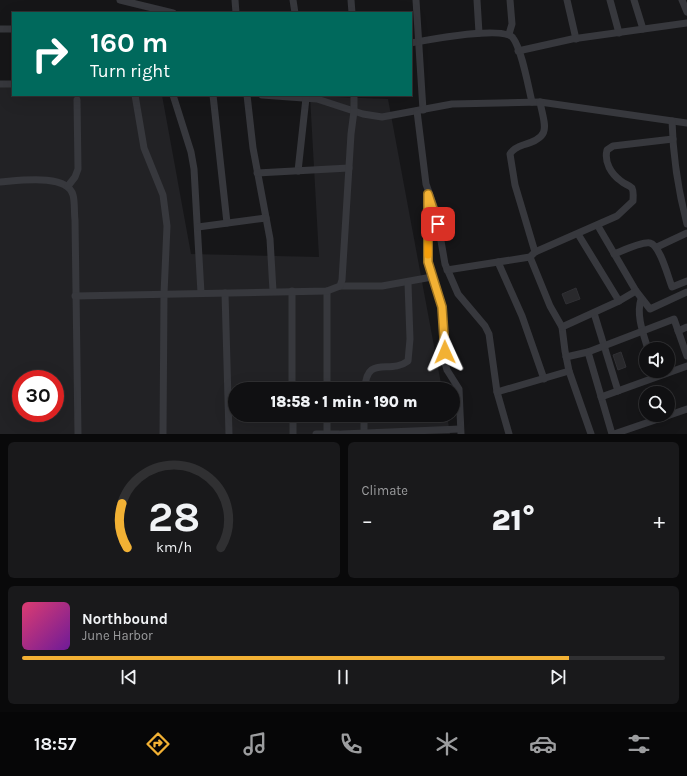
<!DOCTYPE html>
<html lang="en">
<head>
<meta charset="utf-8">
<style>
  :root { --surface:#101012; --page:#19191b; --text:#f1f3f6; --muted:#9c9d9f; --line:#303032; --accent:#f2b134 }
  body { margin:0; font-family:Karla,sans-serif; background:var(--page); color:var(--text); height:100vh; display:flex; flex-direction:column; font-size:15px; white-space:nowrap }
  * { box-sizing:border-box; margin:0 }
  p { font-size:13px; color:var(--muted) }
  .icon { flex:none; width:22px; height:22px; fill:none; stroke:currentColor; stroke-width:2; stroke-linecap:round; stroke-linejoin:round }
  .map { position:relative; height:434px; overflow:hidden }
  .sheet { display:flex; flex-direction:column; gap:8px; padding:8px; background:#09090a; flex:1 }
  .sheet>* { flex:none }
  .banner { position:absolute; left:12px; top:12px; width:400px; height:84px; border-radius:0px; box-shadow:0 4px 16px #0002,0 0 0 1px var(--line); background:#00695c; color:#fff; overflow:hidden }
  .controls { position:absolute; left:639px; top:342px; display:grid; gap:8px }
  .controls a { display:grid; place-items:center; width:36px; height:36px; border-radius:50%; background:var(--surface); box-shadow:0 4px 16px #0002,0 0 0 1px var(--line); font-size:20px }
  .speed { position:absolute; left:12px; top:370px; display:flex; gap:8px; font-size:20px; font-weight:700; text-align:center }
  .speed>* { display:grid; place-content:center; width:52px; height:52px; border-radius:50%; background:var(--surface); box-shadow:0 4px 16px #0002,0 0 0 1px var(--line); line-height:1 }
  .speed .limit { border:6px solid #d22; background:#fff; color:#111 }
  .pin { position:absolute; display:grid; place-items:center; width:34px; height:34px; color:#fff; margin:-17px; border-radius:8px; box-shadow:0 2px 6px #0006 }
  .me { position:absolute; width:44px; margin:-22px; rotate:359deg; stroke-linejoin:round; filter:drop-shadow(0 0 3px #0008) }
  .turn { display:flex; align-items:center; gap:14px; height:84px; padding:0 12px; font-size:18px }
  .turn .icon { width:52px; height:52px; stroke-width:2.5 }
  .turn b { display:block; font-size:28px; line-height:34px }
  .big { font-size:30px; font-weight:800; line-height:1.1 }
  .sheet .tile { flex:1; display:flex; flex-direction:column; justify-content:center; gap:6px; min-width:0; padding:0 14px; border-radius:6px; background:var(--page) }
  .sheet .dial { align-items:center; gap:0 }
  .dial svg { height:104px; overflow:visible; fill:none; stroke:var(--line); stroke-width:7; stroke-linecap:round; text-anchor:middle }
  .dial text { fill:var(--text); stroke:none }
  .song { display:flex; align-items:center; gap:12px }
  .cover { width:48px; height:48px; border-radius:6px; background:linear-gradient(135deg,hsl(340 70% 55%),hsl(280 70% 35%)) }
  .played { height:4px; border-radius:2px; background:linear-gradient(90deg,var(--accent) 85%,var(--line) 85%) }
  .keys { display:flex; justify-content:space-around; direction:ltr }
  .heat { display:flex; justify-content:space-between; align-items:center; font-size:22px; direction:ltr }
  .sheet .tiles { flex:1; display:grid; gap:8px; grid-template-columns:1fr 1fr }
  .tile:last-child { grid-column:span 2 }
  .trip { position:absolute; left:228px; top:382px; width:232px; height:40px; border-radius:20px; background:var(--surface); box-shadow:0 4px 16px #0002,0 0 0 1px var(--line); font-weight:800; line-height:40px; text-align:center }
  .tab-bar { display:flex; height:64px; justify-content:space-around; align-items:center; background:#060607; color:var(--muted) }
  .tab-bar .icon { width:28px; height:28px }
  .tab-bar .active { color:var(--accent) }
  .tab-bar b { font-size:18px; color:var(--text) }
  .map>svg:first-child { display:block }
</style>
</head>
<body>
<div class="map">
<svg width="687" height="434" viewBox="0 0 687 434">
  <rect width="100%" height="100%" fill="#161618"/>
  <path fill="#222225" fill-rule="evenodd" d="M0,84H13V95H162L191,254L319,257L310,96L388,99L442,389H235V415H447L450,434H0ZM21,379H55V413H21Z"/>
  <g fill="#29292c" stroke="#303034">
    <polygon points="576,288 580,299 566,304 562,294"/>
    <polygon points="621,352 626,367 618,370 613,355"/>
  </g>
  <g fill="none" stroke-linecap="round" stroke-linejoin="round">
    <g stroke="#37383d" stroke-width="7">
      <polyline points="120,0 173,13"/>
      <polyline points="235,0 236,13"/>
      <polyline points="293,0 295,13"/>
      <polyline points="351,0 352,13"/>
      <polyline points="416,0 423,110"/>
      <polyline points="477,0 479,33"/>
      <polyline points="567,0 576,39"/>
      <polyline points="610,0 619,33"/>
      <polyline points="634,0 643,29"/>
      <polyline points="682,0 687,12"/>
      <polyline points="0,29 13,29"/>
      <polyline points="509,34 512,24 510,0"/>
      <path d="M411,43C427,40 504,25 513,38C522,50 528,86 532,102"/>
      <polyline points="518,51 572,39 687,23"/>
      <polyline points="0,84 13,84"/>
      <polyline points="135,95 144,148 163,195 167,226 164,294 163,434"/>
      <polyline points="173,95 191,152 194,169 201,293"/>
      <polyline points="213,95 227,223"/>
      <polyline points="247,95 253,148 270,239 273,291"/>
      <polyline points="262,95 317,99 363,114 382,117 452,104 540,102 687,123"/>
      <polyline points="417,111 426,184 436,212 445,264 458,294 485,326 489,334 497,392 509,434"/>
      <path d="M672,121C673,156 678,190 687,224"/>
      <polyline points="298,171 306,98"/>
      <polyline points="257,173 349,168"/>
      <path d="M0,182C17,181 67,173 73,195C75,202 74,212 75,220L78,434"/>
      <polyline points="68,186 75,177 78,169 77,100"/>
      <polyline points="428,199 428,262 442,307 445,363 447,370 459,389 461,434"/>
      <polyline points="598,226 636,291 650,309 687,292"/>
      <polyline points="198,227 266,218"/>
      <polyline points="578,234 619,301"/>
      <polyline points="657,247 687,233"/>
      <path d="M535,252L515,185L510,154C513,149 517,147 523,145C552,137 545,127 540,102"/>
      <path d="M614,254C622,251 643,241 650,243C660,245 668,277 672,287L687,281"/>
      <polyline points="530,257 550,306 562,327 565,351 569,371 591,434"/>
      <polyline points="498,262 522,316 544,379"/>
      <path d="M447,270L530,257L535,252L617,216L633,201C633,196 634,192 632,188C629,185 624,184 621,181C611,174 604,162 607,150L613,146L673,139"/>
      <polyline points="340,286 382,286 432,277"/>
      <polyline points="292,291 292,389"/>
      <polyline points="327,291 327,389"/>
      <polyline points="225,293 229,434"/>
      <polyline points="75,296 327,291 340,286 342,280 351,134 354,111 354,95"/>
      <path d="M641,299C636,315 643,333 648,349"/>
      <polyline points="594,313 618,391"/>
      <polyline points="562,327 619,301 636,291"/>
      <polyline points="678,331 687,327"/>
      <polyline points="588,352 612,434"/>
      <polyline points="566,357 588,352 674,319 687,356"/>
      <path d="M365,389C366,354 390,375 408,361L410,339L408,283"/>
      <polyline points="497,392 569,371"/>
      <polyline points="601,397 687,366"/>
      <polyline points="293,415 293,434"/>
      <polyline points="364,433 364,415"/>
      <polyline points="316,434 339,434"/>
      <polyline points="327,434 327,415"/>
      <polyline points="342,434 460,429"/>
      <polyline points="614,434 687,409"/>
    </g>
  </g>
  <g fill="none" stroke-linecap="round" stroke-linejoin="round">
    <g stroke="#9d7322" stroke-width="10">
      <polyline id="route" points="438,224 428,194 428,262 442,307 445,352"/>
    </g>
    <use href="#route" stroke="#f2b134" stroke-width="7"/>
    <polyline stroke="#f59e0b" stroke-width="7" points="428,255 428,217"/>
  </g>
</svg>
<div class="controls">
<a><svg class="icon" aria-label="sound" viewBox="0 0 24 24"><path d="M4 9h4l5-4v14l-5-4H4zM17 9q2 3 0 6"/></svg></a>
<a><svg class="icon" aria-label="search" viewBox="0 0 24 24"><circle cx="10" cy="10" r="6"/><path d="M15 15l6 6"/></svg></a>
</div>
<div class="speed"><div class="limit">30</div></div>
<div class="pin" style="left:438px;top:224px;background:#d93025"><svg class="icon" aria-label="arrive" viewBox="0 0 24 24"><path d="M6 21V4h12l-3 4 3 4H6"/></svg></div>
<svg class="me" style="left:445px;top:352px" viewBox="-20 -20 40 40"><path d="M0-17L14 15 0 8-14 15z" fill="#f2b134" stroke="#fff" stroke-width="4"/></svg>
<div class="trip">18:58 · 1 min · 190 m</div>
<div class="banner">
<div class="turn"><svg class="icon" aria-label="right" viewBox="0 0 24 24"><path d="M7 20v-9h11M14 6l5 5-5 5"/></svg><div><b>160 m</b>Turn right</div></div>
</div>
</div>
<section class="sheet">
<div class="tiles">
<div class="tile dial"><svg viewBox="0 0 100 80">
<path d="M14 69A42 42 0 1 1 86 69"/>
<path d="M14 69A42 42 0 0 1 10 35" stroke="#f2b134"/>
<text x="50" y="56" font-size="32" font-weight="700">28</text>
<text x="50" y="72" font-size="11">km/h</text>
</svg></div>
<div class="tile"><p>Climate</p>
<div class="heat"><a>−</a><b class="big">21°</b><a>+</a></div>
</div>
<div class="tile">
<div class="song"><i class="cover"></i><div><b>Northbound</b><p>June Harbor</p></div></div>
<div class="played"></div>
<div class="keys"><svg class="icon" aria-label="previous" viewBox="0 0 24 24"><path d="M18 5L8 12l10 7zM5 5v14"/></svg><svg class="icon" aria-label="pause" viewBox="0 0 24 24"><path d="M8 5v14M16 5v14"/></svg><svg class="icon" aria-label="next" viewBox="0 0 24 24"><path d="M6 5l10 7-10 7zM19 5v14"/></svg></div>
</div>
</div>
</section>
<nav class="tab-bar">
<b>18:57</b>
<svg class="icon active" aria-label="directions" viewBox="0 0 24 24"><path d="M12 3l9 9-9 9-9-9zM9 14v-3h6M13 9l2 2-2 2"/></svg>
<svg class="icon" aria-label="music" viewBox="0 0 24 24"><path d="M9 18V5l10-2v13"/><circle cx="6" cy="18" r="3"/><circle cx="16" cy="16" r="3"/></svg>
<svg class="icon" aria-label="phone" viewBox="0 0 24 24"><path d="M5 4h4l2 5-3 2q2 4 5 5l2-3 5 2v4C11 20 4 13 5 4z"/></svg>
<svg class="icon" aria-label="climate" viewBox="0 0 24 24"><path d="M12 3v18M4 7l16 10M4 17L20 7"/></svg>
<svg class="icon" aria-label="car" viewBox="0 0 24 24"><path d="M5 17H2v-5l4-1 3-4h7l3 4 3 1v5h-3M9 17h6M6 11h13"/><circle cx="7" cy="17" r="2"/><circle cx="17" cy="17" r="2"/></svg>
<svg class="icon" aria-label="filters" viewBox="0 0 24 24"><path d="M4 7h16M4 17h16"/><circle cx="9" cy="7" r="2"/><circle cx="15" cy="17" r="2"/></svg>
</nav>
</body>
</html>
